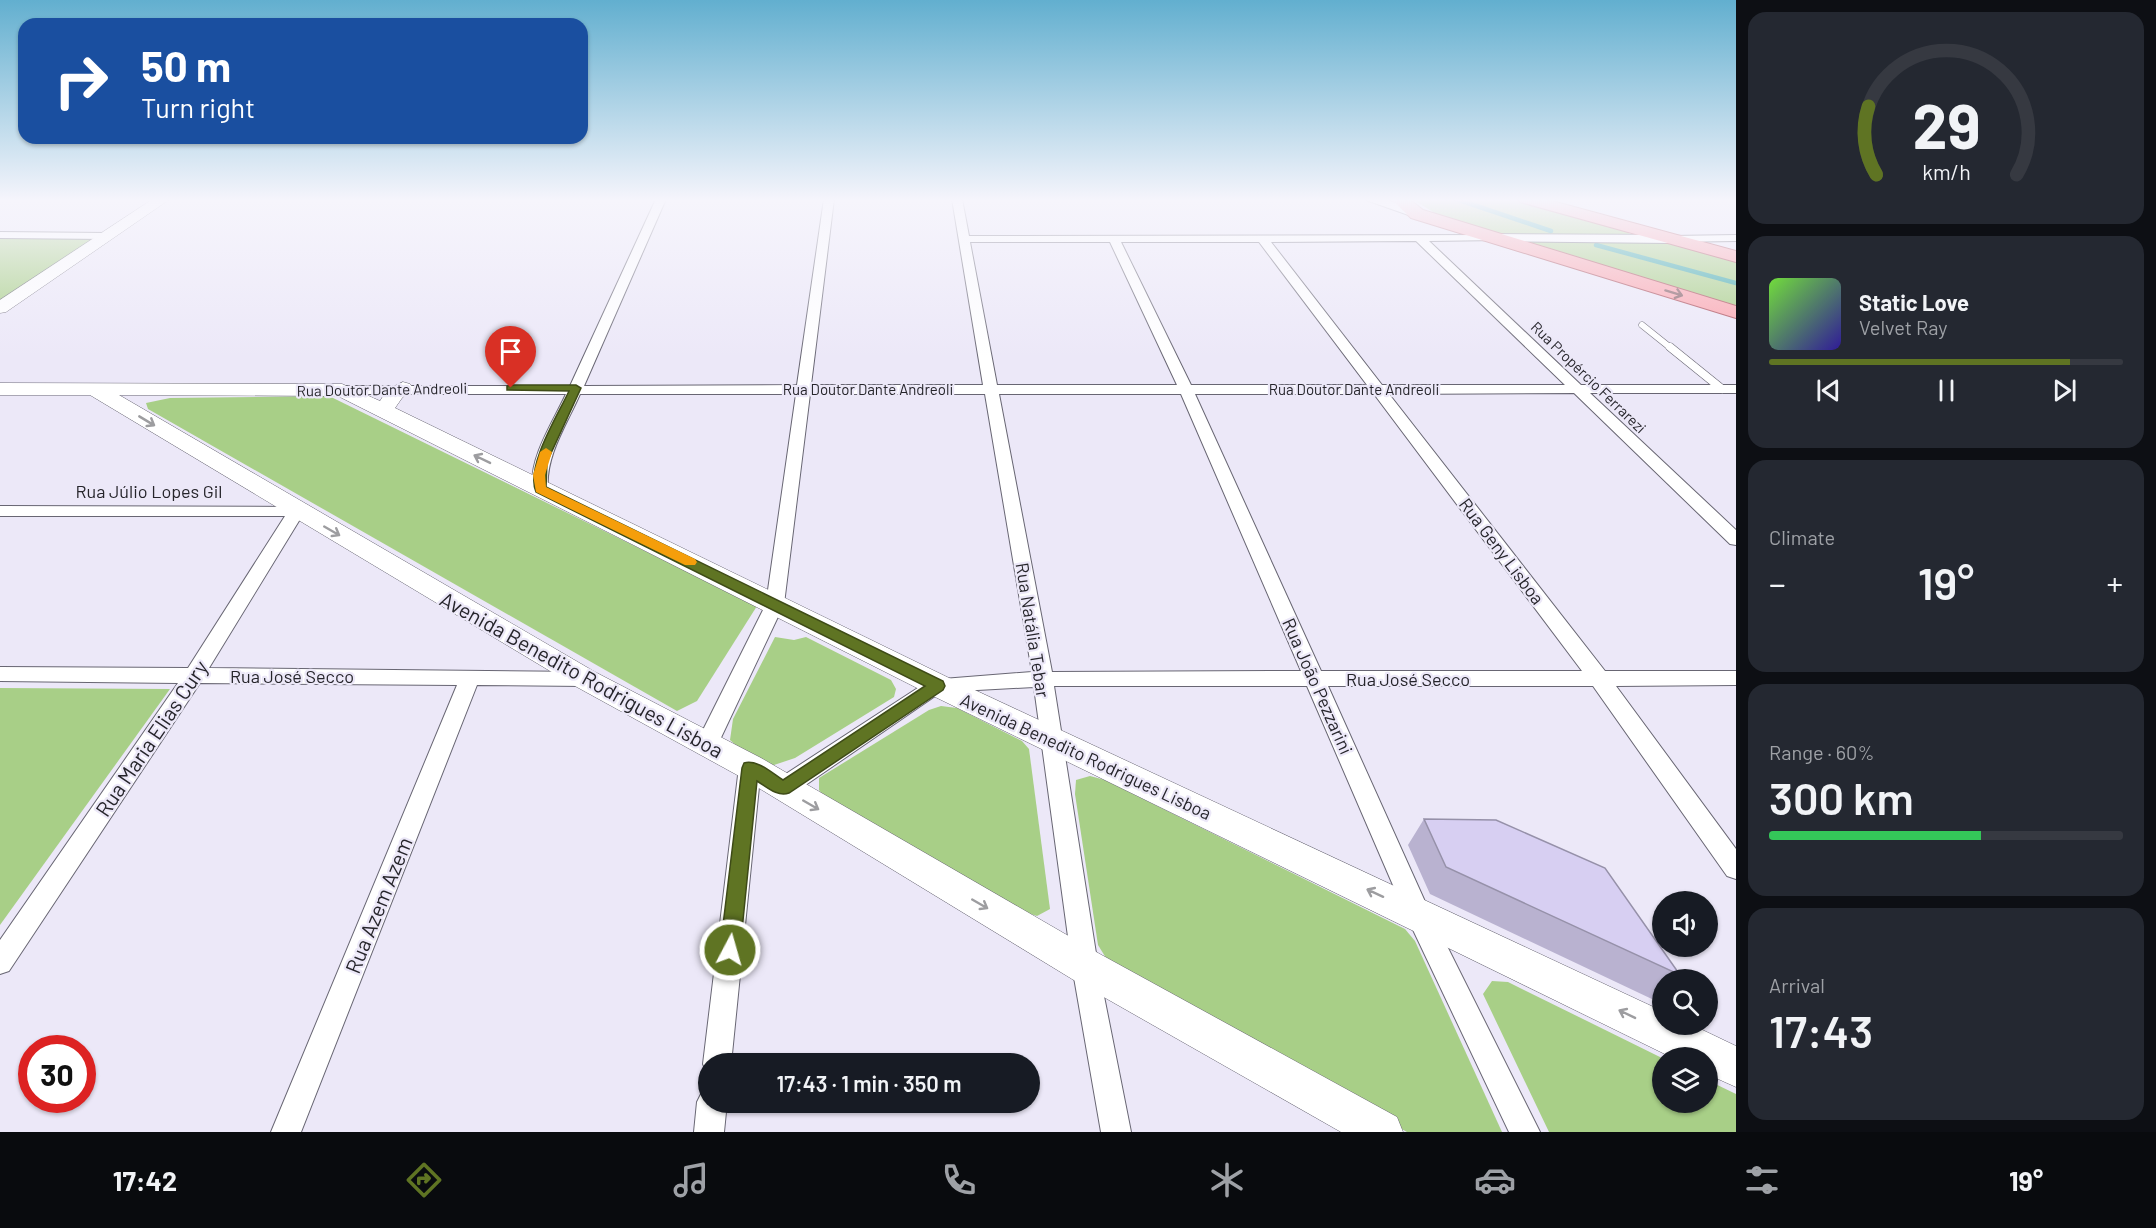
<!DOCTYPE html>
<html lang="en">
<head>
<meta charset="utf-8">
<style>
  :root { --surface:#171b24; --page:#242831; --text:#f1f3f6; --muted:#9ea1a6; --line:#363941; --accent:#5f7423 }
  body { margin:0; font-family:Barlow,sans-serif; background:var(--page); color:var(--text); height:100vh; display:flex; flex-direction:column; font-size:22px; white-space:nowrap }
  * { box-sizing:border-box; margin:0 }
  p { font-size:20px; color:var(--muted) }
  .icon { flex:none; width:33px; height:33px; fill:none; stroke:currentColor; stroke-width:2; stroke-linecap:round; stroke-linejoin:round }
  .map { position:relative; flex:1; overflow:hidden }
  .side { display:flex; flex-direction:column; gap:12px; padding:12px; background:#0d0f14; width:420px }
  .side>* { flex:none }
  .hud { position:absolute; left:18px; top:18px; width:570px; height:126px; border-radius:18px; box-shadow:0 2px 4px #0004; background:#1a4fa0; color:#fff; overflow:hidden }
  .tools { position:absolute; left:1652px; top:891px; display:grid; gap:12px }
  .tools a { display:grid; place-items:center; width:66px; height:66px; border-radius:50%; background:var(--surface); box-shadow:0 2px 4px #0004; font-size:30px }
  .speed { position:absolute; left:18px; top:1035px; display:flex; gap:12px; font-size:30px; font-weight:700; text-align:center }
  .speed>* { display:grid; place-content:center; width:78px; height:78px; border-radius:50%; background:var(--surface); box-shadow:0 2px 4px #0004; line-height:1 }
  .speed .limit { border:9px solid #d22; background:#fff; color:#111 }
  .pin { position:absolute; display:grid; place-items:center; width:51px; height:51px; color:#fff; margin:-62px -26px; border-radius:50% 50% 50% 0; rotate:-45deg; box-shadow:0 0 6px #0007 }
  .pin .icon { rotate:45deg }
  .me { position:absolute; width:66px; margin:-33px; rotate:6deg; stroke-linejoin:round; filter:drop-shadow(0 0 4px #0008) }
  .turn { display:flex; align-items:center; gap:21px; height:126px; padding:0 24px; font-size:27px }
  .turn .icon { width:78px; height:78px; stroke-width:2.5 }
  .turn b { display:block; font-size:42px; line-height:51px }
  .big { font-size:45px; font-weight:600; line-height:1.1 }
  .side .tile { flex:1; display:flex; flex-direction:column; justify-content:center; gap:9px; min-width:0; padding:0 21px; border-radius:18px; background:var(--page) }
  .side .dial { align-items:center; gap:0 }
  .dial svg { height:156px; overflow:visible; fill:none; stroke:var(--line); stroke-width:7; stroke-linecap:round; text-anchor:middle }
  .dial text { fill:var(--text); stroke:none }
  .song { display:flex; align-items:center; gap:18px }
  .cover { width:72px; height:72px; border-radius:9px; background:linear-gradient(135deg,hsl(100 70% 55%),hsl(250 70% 35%)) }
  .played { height:6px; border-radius:3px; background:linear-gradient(90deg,var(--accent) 85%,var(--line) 85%) }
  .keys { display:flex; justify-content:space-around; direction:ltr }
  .heat { display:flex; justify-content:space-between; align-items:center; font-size:33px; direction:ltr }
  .charge { height:9px; border-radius:4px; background:linear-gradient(90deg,#34c759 60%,var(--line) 0) }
  .trip { position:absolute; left:698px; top:1053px; width:342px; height:60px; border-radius:30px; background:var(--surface); box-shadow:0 2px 4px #0004; font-weight:600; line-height:60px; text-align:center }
  .menu { display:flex; height:96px; justify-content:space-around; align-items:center; background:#090b0e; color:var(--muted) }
  .menu .icon { width:42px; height:42px }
  .menu .on { color:var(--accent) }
  .menu b { font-size:27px; color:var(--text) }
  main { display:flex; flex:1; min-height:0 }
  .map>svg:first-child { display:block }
</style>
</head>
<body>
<main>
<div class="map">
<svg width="1736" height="1132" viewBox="0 0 1736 1132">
  <rect width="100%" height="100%" fill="#ece8f8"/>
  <g fill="#a8cf87">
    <polygon points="1412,199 1517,199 1630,233 1625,236 1496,234 1443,218"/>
    <polygon points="0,239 94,239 0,302"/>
    <polygon points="1654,240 1736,260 1736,310 1525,242"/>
    <polygon points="329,396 757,606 697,701 677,711 148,409 146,403 170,398"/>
    <polygon points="775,637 794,640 806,637 891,680 896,689 894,697 795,758 771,766 749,757 730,740 733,719"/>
    <polygon points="0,688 170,689 0,925"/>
    <polygon points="941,706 957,708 1022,741 1029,749 1050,909 1037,916 1021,911 825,798 819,790 819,778 929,710"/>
    <polygon points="1090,776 1105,780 1405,929 1415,941 1502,1132 1407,1132 1119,970 1106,958 1098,945 1075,794 1076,780"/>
    <polygon points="1492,981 1508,982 1662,1058 1662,1102 1707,1102 1707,1080 1736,1094 1736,1132 1549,1132 1483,994"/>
  </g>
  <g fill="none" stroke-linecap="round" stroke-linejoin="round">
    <g stroke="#3aa8a9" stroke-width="4.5">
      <polyline points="1456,199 1551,231"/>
      <polyline points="1596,245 1736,283"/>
    </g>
    <g stroke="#686673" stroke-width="7">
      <polyline id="service-far1" points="1642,325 1672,349"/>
    </g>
    <g stroke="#686673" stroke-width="9">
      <polyline id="service" points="1670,347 1722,389"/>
    </g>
    <g stroke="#686673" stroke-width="2">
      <g id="minor">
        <path d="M656,199H666L584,386L797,385L824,199H834L811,385H983L952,199H962L969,236L1495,235L1501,238L1499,240L1429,241L1581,385H1736V393H1590L1736,530V545L1730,544L1574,393L1389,394L1605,671H1736V685L1616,686L1736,849V879L1727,876L1593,686H1328L1427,906L1540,1132H1509L1405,913L1307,686H1054L1098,966L1131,1132H1101L1072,966L1034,687L941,692L791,795L783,797L775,795L772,788L775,781L930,680L1032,672L985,394H810L784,604L718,744L715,750L707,752L699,750L696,744L766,604L796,394H580C567,424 545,456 548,489L540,494L532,489C530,456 552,424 566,394H342L335,390L342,386H570ZM1416,241L1565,385H1382L1271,242ZM970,242H1110L1177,385H997ZM1121,242H1259L1367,385H1191ZM999,394H1181L1301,671L1052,672ZM1195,394H1374L1582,671H1321Z"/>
        <polygon points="0,232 107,233 113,236 107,239 0,238"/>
        <polygon points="1736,235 1736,241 1671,242 1665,239 1671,236"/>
        <polygon points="0,506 303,507 305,511 209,668 585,672 592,674 595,679 592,684 585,686 477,685 301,1132 271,1132 457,685 200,683 9,971 0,974 0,940 178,683 0,681 0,667 188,668 285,516 0,516"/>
        <polygon points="750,758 758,761 761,767 731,1064 708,1064 708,1075 703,1064 739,767 742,761"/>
        <polygon points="708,1089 708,1102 727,1102 724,1132 694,1132 697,1102 702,1092"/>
      </g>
    </g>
    <g stroke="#686673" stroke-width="2">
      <g id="tertiary">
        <polygon points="1363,199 1383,199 1422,211 1424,214 1417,218"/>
        <polygon points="1495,234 1671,235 1678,239 1671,243 1490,241 1488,238 1490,235"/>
      </g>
    </g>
    <g stroke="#686673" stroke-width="1">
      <g id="secondary">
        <polygon points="153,199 170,199 6,312 0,313 0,300"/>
        <polygon points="403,382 410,384 413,388 402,398 395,408 947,677 1662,1011 1662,1024 1690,1024 1736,1046 1736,1087 1707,1074 1707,1058 1673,1058 927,693 338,396 119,395 595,672 761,758 1098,953 1397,1117 1403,1132 1341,1132 1072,979 739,776 575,686 90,395 0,395 0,383 342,384 380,401 387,390"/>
      </g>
    </g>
    <g stroke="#ae525e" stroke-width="2">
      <g id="primary">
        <polygon points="1391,199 1409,199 1423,210 1736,306 1736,318 1411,218"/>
        <polygon points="1518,199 1545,199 1736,251 1736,262 1520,202"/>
      </g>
    </g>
    <use href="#service-far1" stroke="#fff" stroke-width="6"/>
    <use href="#service" stroke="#fff" stroke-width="8"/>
    <use href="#minor" fill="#fff" fill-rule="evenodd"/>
    <use href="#tertiary" fill="#fff" fill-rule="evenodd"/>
    <use href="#secondary" fill="#fff" fill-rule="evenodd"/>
    <use href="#primary" fill="#fba6af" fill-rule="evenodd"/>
  </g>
  <polygon fill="#b9b2d0" points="1424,819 1680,975 1675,980 1662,980 1662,992 1654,1000 1430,894 1408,845"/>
  <polygon fill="#d7cff2" stroke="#9691a9" stroke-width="1.5" points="1424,819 1496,820 1605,868 1680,975 1446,867"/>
  <defs><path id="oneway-shaft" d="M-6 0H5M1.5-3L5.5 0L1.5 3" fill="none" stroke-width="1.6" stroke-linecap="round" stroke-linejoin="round" transform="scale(1.5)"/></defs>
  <use stroke="#865f66" href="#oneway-shaft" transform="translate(1674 293) rotate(17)"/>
  <g stroke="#9d9da0">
    <use href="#oneway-shaft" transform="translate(147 421) rotate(31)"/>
    <use href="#oneway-shaft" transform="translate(482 459) rotate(-154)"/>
    <use href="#oneway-shaft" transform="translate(332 531) rotate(30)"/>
    <use href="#oneway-shaft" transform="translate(811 805) rotate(30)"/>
    <use href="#oneway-shaft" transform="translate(1375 893) rotate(-155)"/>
    <use href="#oneway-shaft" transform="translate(980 904) rotate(30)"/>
    <use href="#oneway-shaft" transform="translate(1627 1014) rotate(-154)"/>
  </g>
  <linearGradient id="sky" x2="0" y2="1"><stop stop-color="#62afcf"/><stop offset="0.56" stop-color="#f6f5fc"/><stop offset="1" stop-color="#f6f5fc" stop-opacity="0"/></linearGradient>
  <rect width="1736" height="358" fill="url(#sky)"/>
  <path fill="#5f7423" stroke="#3e4b17" stroke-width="1.5" d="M511,385H576L581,388L547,462L546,487L943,681L945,686L943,690L789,793C777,797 767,787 757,781L740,950L737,956L730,959L723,956L720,950L742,768L744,763C757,759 772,773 783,780L925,686L536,492C525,467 558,415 569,391L507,390V386Z"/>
  <polygon fill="#f59e0b" points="546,448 552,452 545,475 546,487 695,559 697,562 695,565 685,565 536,492 533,475 540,452"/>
  <g text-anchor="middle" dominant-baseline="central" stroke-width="4.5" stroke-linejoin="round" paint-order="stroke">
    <g font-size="15" fill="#26252b" stroke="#ece8f8">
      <text transform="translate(1589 377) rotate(44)">Rua Propércio Ferrarezi</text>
      <text transform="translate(382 389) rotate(-1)">Rua Doutor Dante Andreoli</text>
      <text x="868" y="389">Rua Doutor Dante Andreoli</text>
      <text x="1354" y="389">Rua Doutor Dante Andreoli</text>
    </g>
    <g font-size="18" fill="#26252b" stroke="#ece8f8">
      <text x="149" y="491">Rua Júlio Lopes Gil</text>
      <text transform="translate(1502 551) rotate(53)">Rua Geny Lisboa</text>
      <text transform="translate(1033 630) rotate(81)">Rua Natália Tebar</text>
      <text x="292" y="676">Rua José Secco</text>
      <text x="1408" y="679">Rua José Secco</text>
      <text transform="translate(1318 686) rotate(66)">Rua João Pezzarini</text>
      <text transform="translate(1086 756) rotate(25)">Avenida Benedito Rodrigues Lisboa</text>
    </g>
    <g font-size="21" fill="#26252b" stroke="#ece8f8">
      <text transform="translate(582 674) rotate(29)">Avenida Benedito Rodrigues Lisboa</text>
      <text transform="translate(151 738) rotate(-56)">Rua Maria Elias Cury</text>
      <text transform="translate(378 905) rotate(-68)">Rua Azem Azem</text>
    </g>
  </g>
</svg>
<div class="tools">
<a><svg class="icon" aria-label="sound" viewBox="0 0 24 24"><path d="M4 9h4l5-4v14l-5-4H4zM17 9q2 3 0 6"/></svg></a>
<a><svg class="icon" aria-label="search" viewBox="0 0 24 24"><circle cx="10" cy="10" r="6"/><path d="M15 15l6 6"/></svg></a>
<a><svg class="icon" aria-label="layers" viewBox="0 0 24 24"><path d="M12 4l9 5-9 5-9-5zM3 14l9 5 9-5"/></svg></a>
</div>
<div class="speed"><div class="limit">30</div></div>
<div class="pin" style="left:511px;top:388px;background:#d93025"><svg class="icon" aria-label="arrive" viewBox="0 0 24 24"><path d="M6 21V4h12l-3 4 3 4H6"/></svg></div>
<svg class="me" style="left:730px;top:950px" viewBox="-20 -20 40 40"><circle r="17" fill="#5f7423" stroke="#fff" stroke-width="3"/><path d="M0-11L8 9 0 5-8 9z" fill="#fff"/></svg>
<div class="trip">17:43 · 1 min · 350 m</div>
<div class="hud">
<div class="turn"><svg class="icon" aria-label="right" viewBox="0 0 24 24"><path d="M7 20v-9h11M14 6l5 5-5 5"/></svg><div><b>50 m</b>Turn right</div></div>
</div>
</div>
<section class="side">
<div class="tile dial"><svg viewBox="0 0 100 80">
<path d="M14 69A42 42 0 1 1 86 69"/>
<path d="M14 69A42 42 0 0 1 10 34" stroke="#5f7423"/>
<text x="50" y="56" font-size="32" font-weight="700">29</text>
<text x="50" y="72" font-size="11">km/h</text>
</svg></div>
<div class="tile">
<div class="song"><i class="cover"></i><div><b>Static Love</b><p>Velvet Ray</p></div></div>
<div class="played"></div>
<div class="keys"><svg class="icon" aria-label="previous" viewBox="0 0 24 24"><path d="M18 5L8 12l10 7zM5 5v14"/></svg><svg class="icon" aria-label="pause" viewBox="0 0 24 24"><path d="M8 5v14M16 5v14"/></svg><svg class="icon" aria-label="next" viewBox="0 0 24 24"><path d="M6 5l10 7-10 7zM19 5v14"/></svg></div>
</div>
<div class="tile"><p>Climate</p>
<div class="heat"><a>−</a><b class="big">19°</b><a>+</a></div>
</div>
<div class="tile"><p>Range · 60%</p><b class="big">300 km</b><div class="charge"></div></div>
<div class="tile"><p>Arrival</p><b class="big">17:43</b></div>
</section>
</main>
<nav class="menu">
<b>17:42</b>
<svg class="icon on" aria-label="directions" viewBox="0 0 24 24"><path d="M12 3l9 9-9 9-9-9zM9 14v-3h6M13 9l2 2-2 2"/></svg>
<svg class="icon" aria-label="music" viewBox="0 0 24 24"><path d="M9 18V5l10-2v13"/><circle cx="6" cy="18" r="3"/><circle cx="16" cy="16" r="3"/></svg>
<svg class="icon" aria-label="phone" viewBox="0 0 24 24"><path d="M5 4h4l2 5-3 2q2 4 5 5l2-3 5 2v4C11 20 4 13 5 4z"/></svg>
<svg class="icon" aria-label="climate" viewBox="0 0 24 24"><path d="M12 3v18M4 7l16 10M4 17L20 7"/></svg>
<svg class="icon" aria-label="car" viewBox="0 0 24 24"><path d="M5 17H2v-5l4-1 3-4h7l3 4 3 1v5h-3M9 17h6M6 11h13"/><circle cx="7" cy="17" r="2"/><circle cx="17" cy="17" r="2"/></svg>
<svg class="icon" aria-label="filters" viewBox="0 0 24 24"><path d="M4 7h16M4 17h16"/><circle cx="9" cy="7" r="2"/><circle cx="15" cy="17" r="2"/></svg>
<b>19°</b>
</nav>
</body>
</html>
